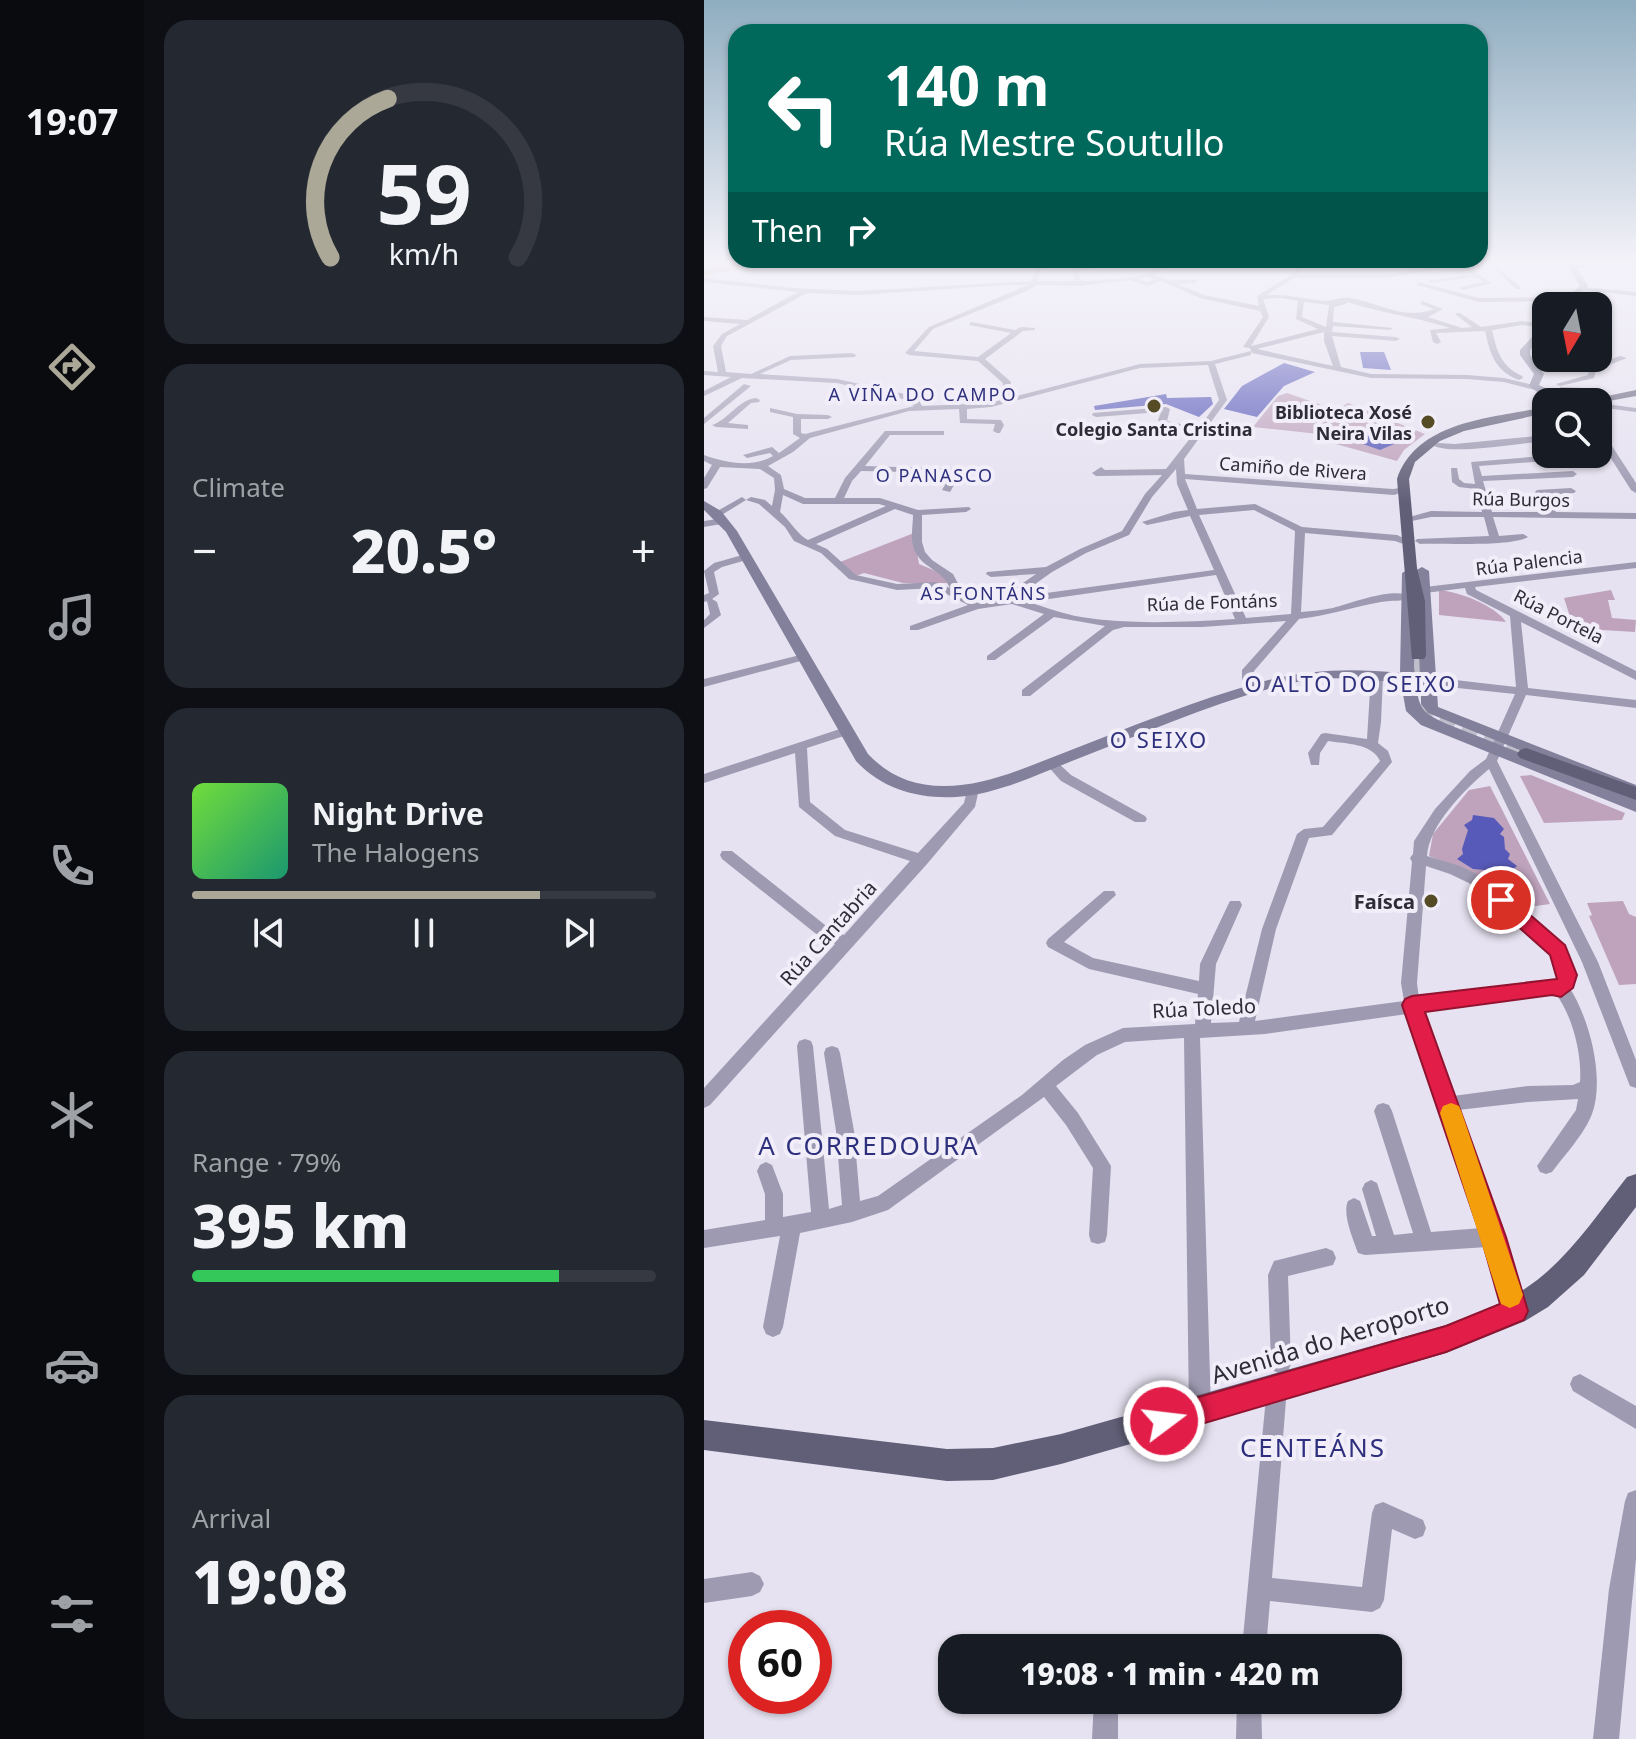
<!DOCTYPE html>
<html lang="en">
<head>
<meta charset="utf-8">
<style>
  :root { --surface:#171b24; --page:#242831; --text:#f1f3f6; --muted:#9ea1a6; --line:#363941; --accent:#aba898 }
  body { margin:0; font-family:"Noto Sans",sans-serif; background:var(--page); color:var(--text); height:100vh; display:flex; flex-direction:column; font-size:30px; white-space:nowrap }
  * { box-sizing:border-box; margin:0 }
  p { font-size:26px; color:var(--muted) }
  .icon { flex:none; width:44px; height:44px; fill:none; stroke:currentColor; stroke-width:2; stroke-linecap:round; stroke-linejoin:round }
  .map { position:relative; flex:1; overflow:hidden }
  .sheet { display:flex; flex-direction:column; gap:20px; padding:20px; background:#0d0f14; width:560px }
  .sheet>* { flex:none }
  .banner { position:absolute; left:24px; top:24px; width:760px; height:244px; border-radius:24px; box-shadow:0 2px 6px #0004; background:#00695c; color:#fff; overflow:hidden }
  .needle { width:52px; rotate:190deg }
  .fabs { position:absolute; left:828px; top:292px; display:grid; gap:16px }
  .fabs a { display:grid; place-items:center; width:80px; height:80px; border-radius:16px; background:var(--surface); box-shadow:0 2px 6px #0004; font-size:40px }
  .speed { position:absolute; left:24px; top:1610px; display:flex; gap:16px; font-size:40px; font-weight:700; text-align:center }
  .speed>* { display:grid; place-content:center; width:104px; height:104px; border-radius:50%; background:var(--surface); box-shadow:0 2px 6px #0004; line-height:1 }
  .speed .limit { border:12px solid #d22; background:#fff; color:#111 }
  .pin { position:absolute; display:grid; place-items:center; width:68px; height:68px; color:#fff; margin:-34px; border:4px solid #fff; border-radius:50%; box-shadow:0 2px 8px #0007 }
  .me { position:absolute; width:88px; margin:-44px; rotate:75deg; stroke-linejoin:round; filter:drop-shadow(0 0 6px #0008) }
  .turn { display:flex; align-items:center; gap:28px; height:168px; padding:0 24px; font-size:36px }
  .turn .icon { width:104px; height:104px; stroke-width:2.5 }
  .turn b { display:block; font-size:56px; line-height:68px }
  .then { display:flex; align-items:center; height:76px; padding:0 24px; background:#0003; gap:16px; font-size:30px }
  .big { font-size:60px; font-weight:800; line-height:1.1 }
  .sheet .widget { flex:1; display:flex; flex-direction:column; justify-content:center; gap:12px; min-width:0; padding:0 28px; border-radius:24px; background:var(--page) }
  .sheet .dial { align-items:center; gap:0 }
  .dial svg { height:208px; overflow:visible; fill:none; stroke:var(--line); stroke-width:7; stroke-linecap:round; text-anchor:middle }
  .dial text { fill:var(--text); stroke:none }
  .song { display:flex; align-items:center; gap:24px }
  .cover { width:96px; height:96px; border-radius:12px; background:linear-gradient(135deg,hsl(100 70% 55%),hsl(160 70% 35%)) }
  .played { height:8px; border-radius:4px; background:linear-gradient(90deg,var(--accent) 75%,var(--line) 75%) }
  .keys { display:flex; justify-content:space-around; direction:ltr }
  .heat { display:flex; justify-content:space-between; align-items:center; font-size:44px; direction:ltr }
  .charge { height:12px; border-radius:6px; background:linear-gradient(90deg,#34c759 79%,var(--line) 0) }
  .trip { position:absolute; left:234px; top:1634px; width:464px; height:80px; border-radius:24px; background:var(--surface); box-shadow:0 2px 6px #0004; font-weight:800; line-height:80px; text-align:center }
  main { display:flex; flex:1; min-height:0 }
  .tabs { display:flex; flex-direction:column; width:144px; justify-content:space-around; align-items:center; background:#090b0e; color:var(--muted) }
  .tabs .icon { width:56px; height:56px }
  .tabs .on { color:var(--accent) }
  .tabs b { font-size:36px; color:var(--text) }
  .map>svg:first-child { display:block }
</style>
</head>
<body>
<main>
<nav class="tabs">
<b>19:07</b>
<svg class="icon on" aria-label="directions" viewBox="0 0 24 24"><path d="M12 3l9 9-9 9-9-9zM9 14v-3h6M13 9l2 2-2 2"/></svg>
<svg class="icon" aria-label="music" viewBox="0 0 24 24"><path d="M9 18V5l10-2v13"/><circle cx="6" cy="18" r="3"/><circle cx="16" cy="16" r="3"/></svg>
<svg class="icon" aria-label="phone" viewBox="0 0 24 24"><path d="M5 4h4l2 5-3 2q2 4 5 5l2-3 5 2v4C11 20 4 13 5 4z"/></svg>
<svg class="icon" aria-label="climate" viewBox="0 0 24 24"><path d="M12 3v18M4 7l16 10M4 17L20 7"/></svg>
<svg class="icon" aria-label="car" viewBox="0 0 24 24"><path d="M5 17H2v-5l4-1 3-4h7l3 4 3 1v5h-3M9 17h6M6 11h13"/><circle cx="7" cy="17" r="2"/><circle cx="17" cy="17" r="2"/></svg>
<svg class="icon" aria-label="filters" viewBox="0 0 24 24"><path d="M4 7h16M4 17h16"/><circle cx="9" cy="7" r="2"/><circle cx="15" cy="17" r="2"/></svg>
</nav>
<section class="sheet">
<div class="widget dial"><svg viewBox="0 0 100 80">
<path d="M14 69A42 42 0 1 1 86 69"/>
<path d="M14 69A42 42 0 0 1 36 8" stroke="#aba898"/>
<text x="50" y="56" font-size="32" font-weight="700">59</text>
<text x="50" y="72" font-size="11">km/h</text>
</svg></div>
<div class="widget"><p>Climate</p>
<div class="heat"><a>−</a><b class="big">20.5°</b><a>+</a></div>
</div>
<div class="widget">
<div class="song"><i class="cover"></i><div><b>Night Drive</b><p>The Halogens</p></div></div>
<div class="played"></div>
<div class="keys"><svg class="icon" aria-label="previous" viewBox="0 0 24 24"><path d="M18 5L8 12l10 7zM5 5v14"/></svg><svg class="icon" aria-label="pause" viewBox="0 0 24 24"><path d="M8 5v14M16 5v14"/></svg><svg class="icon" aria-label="next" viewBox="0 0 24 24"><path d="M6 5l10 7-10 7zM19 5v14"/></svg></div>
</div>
<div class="widget"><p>Range · 79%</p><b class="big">395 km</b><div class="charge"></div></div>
<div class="widget"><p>Arrival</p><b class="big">19:08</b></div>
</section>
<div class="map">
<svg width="932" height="1739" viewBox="0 0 932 1739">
  <rect width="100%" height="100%" fill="#e6e2f1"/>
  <g fill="#bfa3bd">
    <polygon points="583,393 632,410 644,403 721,434 700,450 693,461 621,441 624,435 549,427 574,396"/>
    <polygon points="210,533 215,564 241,575 243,583 199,583 160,573 152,576 136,562"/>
    <path d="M735,590C756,592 790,605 802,622L735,615Z"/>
    <polygon points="907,590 911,600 904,600 908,618 932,620 931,632 865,628 863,620 867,620 860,598"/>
    <polygon points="827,775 921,813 918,820 840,823 816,776"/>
    <polygon points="786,786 846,904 819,908 765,872 725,856 729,834 765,790"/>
    <polygon points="919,901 925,914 932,917 932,984 915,985 885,916 888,915 883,903"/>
  </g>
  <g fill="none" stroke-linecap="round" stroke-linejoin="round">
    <g fill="#aba384" fill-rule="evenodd">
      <polygon points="56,261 78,261 0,276 0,270"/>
      <polygon points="119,261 132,261 127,264"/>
    </g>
  </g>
  <g fill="#585ab9">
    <polygon points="656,352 680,352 687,370 659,368"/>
    <polygon points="580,363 611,372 580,386 553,417 520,409 538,386"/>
    <polygon points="462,394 463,398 507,397 509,404 495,417 462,404 391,410 390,406"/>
    <polygon points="668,433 695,442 676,450 653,442"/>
    <polygon points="769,815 790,818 800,829 796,834 800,837 801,849 806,854 804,859 813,866 805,872 769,869 753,859 759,854 758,849 764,830 760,825 768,820"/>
  </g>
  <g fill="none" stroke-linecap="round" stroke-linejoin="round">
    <polyline stroke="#c1becc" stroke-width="16" stroke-dasharray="16 8" stroke-linecap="butt" points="714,656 715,695 726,714 809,749"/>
    <polyline stroke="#c1becc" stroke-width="20" stroke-dasharray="20 10" stroke-linecap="butt" points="804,747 822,754"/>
    <g fill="#9e9ab1" fill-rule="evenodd">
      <path d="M463,261H470L450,275L464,280H493L491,283L473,284L500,295L555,306L553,296L587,275L598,261H604L594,274H684L760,263L786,282V284L758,290L756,287L779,282L772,277L726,283L723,281L768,274L757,265L684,278H590L563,295C583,294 601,299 620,301C628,301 637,297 645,298C674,302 700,321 730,309L716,304L718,301L739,309L724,317L758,328L768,327L752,315V313H756L777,327L818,321L842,324L841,328L818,325L788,330C793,352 797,366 818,376L819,378L815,380C791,371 786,354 781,331L732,333L737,342L733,344L729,342L726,330L746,328C712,317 677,313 643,302L642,304L630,307L629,322L689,328L686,330L629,326L628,332L692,337L696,339L692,341L628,336L637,367L667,374L763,375L800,378L834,386V390H831L800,382L763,379L667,378L548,353L546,348L539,347L559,317L556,311L496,298L457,281L443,286L425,280L376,286L333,285L325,290L229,329L210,351L274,357L307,333L265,325L267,322L311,330L317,327L331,328V330L319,331L281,359L307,382L305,398L436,364L507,361L547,351V355L511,364L523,400L480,459L481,474L689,489L702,487V491L690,495L481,479L493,509L551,504L598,527L693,535L710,543L705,546L691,541L601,533L597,612C608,611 619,610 629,608C649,603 690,586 708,597C700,602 688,600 677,602C649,607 623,616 595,619L550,671V679L559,690L557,693H549L538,680V670L582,621L498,627H420L409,630L326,696H318V690L401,626L350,617L291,660H283V656L340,614L308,604L274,609L214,630H206V626L264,605L231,588L193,590L145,579L117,553L90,541L81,527L55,504L42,500L16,516L8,514L38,497L42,500L47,497L61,500L68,506L71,490L70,478L56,469L16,467L3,488L0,489V478L8,465L0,461V455C22,463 48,468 69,456L66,453L43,458L39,455L68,447L75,453L96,438L89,434V417L66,412V408L93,414L124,415L128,417L124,419H97V433L101,434L210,406L199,399L133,383L38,378L0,396V391L27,377L0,375V371L14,372L9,346L18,334L36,324L0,321V317L43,320L94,292L0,282V278L88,288L154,291L328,281L331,269L344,262L351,265L336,271L334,281H371L367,269L399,265V267L373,271L378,281C390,281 432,278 441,274C449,271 456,265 463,261ZM444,277L450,280L443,282L435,280ZM301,285H324L225,327L201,353L205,355L274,361L299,383L297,400L287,403L218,406L215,400L205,395L133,379L56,374L87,360L151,357L152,355L148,353L86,356L47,374L22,372L17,346L23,336L103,293L154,295ZM577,298L594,301L592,319L614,329L547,346L565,317L559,299ZM600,302L625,305L622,327L598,317ZM620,332V341L629,366L553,349ZM504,365L515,400L495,428L463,421L466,409L462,407L389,413L388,415L392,417L457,412L454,420L457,425L491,432L462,469L401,470L397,467L388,473L392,476L458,475L441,494L418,531L376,549L342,567L283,572L282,574L287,577L332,574L306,592L302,599L274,603L259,593L249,574L228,560L221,552L218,542V515L262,512L267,509L265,507L214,510L176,498H140L148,481L157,471L248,473L238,490L246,492L258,471L257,469L161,466L186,435H240V431H181L141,478L131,498H101L80,489L77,475L64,466L89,452L106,438L205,411L255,409L256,423L291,424L289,431L293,433H296L300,425L297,420L263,419V409L287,407L436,368ZM472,469L473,484L484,510L470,512L438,522L443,525L486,516L510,570L313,597L348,572L382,553L425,535L448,497ZM79,495L99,504H175L182,506L104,540C95,536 86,521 76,512ZM191,509L209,515C209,526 206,538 210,549C217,568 238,569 246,588L232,582L193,584L152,575L123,549L112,544ZM550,510L591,531L587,614L542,618L495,515ZM512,575L531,619C481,622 427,625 377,617C359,614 341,607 324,602Z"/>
      <polygon points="782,261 786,261 816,287 816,289 812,289"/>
      <polygon points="920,262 932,265 932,269 918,265 866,268 863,266"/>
      <polygon points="715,282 775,298 864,297 867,299 864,301 775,302 713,285"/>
      <polygon points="880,287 932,292 932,296 878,290"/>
      <polygon points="916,356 923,358 892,370 890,378 856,386 852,384 884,375 885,371 877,370 872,360 878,360 886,367"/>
      <polygon points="40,384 47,386 0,424 0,418"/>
      <polygon points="859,387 897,389 901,391 897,393 856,391 856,387"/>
      <path d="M52,398L56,400L55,402L47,403L24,423L44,425V429L12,427L8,425C24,420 34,400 52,398Z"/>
      <polygon points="894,403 932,408 932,412 894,407"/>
      <polygon points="894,429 897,429 932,483 932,493 927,490 894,438"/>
      <path d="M842,435V441C817,443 750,455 730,446L734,443L751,444Z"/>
      <path d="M839,456L843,459L842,461L775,466L778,476L869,471L873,474L869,477L779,481L788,512H842L831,492L833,490L867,488L872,491L870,493L842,495L852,512L932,513V519L789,517L795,536L819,534L824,537C807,547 740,543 716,544L711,541L713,539L785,536L780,517H727L703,522L698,519L727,511L778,512L772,489L755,487L748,482L747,468H753L755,479L760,483L771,484L767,462Z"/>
      <polygon points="20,518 23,519 23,523 0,527 0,521"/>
      <polygon points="42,554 47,557 46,559 18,567 10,572 15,594 8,599 13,602 17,615 0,628 0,620 6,614 3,601 0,602 0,595 5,593 0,571 10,563"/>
      <path d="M932,562V568L771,587L772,590L932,671V680L928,678L817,622L824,688L932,700V708L822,695L793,761L894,962L932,1060V1088L926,1086L924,1081L878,962L785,769C761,789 725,825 723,856L756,866L783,879L859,947L871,975L865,987C886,1019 901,1079 888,1114C881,1133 860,1156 848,1172L842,1174L836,1172L833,1166L872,1110L874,1099L824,1102L754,1110L799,1237L821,1311L818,1318L811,1321L804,1318L783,1247L661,1255L654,1253C649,1239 638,1214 644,1201L650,1198L656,1201L668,1236H672L658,1189L661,1183L667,1180L673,1183L690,1235L709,1233L670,1111L673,1105L679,1103L685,1105L688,1111L727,1232L778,1228L703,1014L561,1034L496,1038L507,1411L503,1418L496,1422L489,1418L485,1411L480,1038L421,1042L393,1055L352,1086L374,1113L407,1166L403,1235L401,1242L394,1244L387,1242L385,1235L389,1168L362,1125L340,1097L184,1210L148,1222L96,1233L79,1327L76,1334L69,1337L62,1334L59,1327L76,1236L0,1248V1230L61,1220V1194L53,1171L56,1165L62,1162L68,1165L79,1194V1217L107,1212L93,1046L95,1041L101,1039L107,1041L109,1046L125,1209L138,1205L132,1131L120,1053L122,1048L128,1046L134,1048L136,1053L150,1131L156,1201L174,1196L318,1095L359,1060L381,1045L419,1028L491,1024L494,994L385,969L344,947L342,943L344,939L400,891H410L412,895L360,942L389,958L495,981L496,964L524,905L526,901H536L538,905L512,964L507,1023L535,1022L558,929L593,834L600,829L619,827L676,761C668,743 642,744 624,741L616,753L615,765H607L604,753L617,734L621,733L663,739L667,675L673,672L679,675L677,722L674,743L684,751L688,762L628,835L605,838L572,929L551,1021L700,1001L697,983L708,862L706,858L709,854L710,841L731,809L766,771L782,759L811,694L725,685L719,681L725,677L812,687L806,616L763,594L761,588L721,593L716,590L721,587ZM722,866L746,874L773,887L848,954L855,975L852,981L715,999L713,983ZM848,993L852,994C869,1017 878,1055 876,1082L869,1085L824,1086L749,1096L718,1012Z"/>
      <polygon points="100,654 106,657 104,659 0,687 0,679"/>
      <polygon points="142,727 148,731 146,734 103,748 106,802 141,830 214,853 260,803 264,786 269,785 275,789 271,807 223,864 6,1105 0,1108 0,1088 131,944 111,933 18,859 16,855 18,851 28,851 121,925 140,935 206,861 131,836 95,807 91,753 0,783 0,774"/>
      <polygon points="347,759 351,760 367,775 441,816 443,819 441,822 431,822 357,781 341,763"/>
      <polygon points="622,1248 629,1251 632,1258 629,1265 584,1276 587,1364 584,1371 577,1374 570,1371 567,1364 564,1275 570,1261"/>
      <polygon points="876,1374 932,1406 932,1429 869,1391 866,1384 869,1377"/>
      <polygon points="573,1377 580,1380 583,1387 568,1578 658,1587 668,1513 671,1505 679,1502 719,1520 722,1528 719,1536 711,1539 688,1529 680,1600 676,1608 668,1612 566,1601 562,1648 538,1648 563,1387 566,1380"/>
      <polygon points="932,1490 932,1559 915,1739 889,1739 905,1589 921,1501 924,1493"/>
      <polygon points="48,1572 56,1576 60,1584 56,1592 48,1596 0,1603 0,1579"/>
      <polygon points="390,1700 414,1700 414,1739 388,1739"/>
      <polygon points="533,1700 557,1700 558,1739 532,1739"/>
    </g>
    <g fill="#83809c" fill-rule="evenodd">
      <polygon points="688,261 798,261 754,267"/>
      <polygon points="846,261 871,265 884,286 862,306 853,306 876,286 865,269"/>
      <polygon points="842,322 842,331 826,350 826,355 840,374 835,385 870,402 843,399 825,386 830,374 816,355 816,350"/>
      <path d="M0,501L17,511L33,531L164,754C185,776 209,786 240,786C283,786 322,767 362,752C427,727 491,700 557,682C605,669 648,668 696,673L698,573L705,569L712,573L710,667L711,675L716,676L711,571L718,567L725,571L734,707L932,785V797L724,713L717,704V685L712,684C715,710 719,713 743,724L932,799V812L717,725L702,711L697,683C662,679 627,675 593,682C516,699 442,733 368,761C330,776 293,794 252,797C214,799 178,789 152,761L22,532L0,510Z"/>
    </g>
    <g fill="#615f78" fill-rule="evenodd">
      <polygon points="932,390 932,396 894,403 854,402 860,399 874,402"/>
      <path d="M842,407V413L760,431L736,441L711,462L705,479L713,568L721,601L722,656L720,659H708L693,479C713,420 789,418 842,407Z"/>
      <polygon points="822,748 932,787 932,800 816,758 813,754 816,750"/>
      <path d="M932,1174V1207L880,1275L844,1307L821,1321L742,1353L357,1464L289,1480L243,1481L0,1450V1420L243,1449L289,1448L357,1434L742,1325C769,1314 798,1305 822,1288C863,1261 892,1216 923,1177Z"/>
    </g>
  </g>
  <linearGradient id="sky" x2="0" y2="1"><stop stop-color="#8fadc0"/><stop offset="0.52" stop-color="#f4f2f9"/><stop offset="1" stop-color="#f4f2f9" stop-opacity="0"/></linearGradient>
  <rect width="932" height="504" fill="url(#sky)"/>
  <polygon fill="#e11d48" stroke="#92132f" stroke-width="2" points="797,893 803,895 861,945 873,975 869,988 857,997 848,995 721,1012 802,1237 824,1311 820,1320 742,1352 460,1435 450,1431 446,1421 450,1411 460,1407 742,1326 796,1304 777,1237 698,1005 701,999 708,996 853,979 846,955 790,905 787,900 790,895"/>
  <polygon fill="#f59e0b" points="747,1103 755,1106 758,1113 819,1295 815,1304 806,1308 797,1304 794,1295 736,1113 739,1106"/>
  <g fill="#554c26" stroke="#f1eef9" stroke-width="3">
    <circle cx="450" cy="406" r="8"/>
    <circle cx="724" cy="422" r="8"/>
    <circle cx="727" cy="901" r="8"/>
  </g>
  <g text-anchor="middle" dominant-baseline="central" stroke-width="8" stroke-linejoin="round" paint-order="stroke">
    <g font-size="18" letter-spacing="2" fill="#2e307e" stroke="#f1eef9">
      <text x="219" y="394">A VIÑA DO CAMPO</text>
      <text x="231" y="475">O PANASCO</text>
      <text x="280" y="593">AS FONTÁNS</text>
    </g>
    <g font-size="18" font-weight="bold" fill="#2d2c38" stroke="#f1eef9" text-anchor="end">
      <text x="708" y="412">Biblioteca Xosé<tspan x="708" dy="21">Neira Vilas</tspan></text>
      <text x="450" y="429" text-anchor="middle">Colegio Santa Cristina</text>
    </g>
    <g font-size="18" fill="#2d2c38" stroke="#f1eef9">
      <text transform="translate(589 468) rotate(4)">Camiño de Rivera</text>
      <text transform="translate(817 499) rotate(1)">Rúa Burgos</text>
      <text transform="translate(825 562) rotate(-7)">Rúa Palencia</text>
      <text transform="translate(508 602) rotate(-2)">Rúa de Fontáns</text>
      <text transform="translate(855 616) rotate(27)">Rúa Portela</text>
    </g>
    <g font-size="20" font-weight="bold" fill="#2d2c38" stroke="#f1eef9" text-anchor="end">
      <text x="711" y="901">Faísca</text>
    </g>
    <g font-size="20" fill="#2d2c38" stroke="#f1eef9">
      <text transform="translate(124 933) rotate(-48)">Rúa Cantabria</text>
      <text transform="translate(500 1008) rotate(-3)">Rúa Toledo</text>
    </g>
    <g font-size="22" letter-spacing="2" fill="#2e307e" stroke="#f1eef9">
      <text x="647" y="683">O ALTO DO SEIXO</text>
      <text x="455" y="739">O SEIXO</text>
    </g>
    <g font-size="24" fill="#2d2c38" stroke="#f1eef9">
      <text transform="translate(626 1339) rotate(-17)">Avenida do Aeroporto</text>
    </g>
    <g font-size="26" letter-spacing="2" fill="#2e307e" stroke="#f1eef9">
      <text x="165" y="1145">A CORREDOURA</text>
      <text x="609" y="1447">CENTEÁNS</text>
    </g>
  </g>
</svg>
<div class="fabs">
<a><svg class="needle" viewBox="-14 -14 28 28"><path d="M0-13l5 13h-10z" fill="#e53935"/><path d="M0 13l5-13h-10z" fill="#9ea1a6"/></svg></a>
<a><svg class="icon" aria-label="search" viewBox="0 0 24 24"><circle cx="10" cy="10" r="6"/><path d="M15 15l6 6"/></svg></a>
</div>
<div class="speed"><div class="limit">60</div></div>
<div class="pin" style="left:797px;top:900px;background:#d93025"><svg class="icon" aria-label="arrive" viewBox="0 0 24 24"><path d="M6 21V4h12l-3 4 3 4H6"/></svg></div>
<svg class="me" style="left:460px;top:1421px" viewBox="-20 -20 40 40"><circle r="17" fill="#e11d48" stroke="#fff" stroke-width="3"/><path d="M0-11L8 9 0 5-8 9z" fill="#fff"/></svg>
<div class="trip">19:08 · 1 min · 420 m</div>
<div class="banner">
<div class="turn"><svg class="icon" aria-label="left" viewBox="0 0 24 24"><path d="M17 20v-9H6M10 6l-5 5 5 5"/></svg><div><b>140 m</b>Rúa Mestre Soutullo</div></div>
<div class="then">Then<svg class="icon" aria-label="right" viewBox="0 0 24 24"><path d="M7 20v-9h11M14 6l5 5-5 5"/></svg></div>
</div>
</div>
</main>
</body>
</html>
